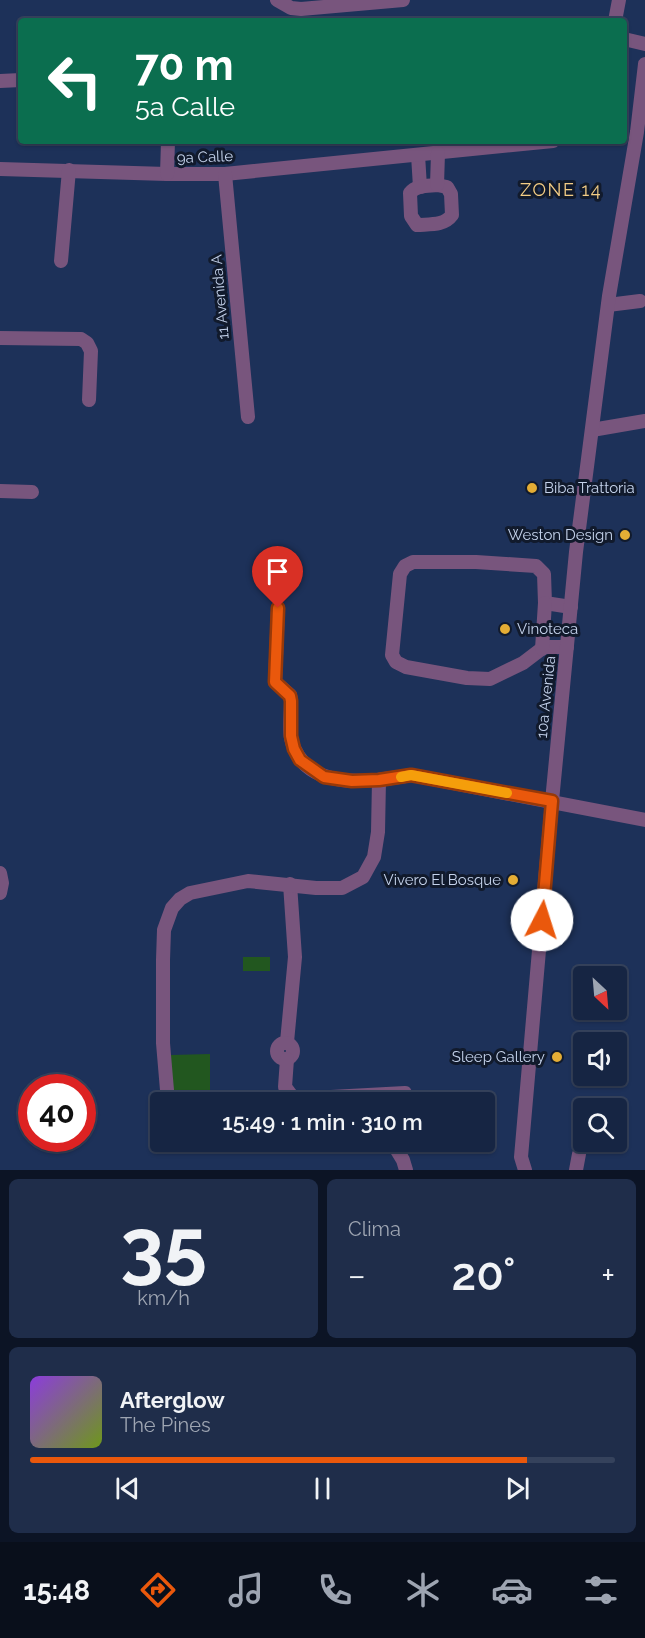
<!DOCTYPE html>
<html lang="es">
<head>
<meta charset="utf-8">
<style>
  :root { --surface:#162543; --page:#1f2d4a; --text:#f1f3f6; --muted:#9ea5b2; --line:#35425c; --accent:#ea580c }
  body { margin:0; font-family:Raleway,sans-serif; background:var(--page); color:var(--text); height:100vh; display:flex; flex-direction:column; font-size:22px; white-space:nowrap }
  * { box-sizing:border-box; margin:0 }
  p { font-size:20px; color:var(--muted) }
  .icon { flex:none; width:33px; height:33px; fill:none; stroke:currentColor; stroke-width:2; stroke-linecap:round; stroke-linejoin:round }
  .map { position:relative; height:1170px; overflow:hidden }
  .details { display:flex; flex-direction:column; gap:9px; padding:9px; background:#0c1425; flex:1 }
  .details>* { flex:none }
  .top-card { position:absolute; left:18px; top:18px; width:609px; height:126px; border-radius:6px; box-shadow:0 2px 4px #0004,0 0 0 2px var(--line); background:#0b6e4f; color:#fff; overflow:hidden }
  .needle { width:39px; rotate:154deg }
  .controls { position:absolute; left:573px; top:966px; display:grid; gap:12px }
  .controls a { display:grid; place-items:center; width:54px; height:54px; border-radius:6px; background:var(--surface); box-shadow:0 2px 4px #0004,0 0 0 2px var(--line); font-size:30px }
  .speed { position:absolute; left:18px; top:1074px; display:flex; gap:12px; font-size:30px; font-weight:700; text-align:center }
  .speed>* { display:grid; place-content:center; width:78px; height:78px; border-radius:50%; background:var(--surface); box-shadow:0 2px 4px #0004,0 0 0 2px var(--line); line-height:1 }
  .speed .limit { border:9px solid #d22; background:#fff; color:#111 }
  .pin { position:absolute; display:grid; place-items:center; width:51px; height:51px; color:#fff; margin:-62px -26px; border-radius:50% 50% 50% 0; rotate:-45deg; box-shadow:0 0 6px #0007 }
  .pin .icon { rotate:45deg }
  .me { position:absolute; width:66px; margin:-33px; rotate:5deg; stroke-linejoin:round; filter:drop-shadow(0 0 4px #0008) }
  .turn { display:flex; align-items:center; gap:21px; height:126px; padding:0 18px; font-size:27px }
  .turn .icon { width:78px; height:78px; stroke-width:2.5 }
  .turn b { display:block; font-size:42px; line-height:51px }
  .big { font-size:45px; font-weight:600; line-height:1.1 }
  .details .tile { flex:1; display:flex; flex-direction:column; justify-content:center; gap:9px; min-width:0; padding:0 21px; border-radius:9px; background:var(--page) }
  .details .dial { align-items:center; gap:0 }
  .dial b { font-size:78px; line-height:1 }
  .song { display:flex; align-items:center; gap:18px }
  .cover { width:72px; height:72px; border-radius:9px; background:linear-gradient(135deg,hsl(270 70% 55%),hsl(80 70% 35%)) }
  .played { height:6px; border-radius:3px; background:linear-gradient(90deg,var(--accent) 85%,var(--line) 85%) }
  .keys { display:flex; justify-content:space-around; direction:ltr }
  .heat { display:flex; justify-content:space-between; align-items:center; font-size:33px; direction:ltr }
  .details .tiles { flex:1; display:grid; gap:9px; grid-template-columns:1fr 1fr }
  .tile:last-child { grid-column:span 2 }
  .trip { position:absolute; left:150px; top:1092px; width:345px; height:60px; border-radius:6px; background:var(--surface); box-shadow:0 2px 4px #0004,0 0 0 2px var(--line); font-weight:600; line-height:60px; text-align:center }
  .dock { display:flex; height:96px; justify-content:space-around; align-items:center; background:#090f1b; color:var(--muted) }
  .dock .icon { width:42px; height:42px }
  .dock .selected { color:var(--accent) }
  .dock b { font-size:27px; color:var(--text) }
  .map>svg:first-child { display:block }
</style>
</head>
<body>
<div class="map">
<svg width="645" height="1170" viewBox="0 0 645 1170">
  <rect width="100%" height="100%" fill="#1d3159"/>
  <g fill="#22571f">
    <rect x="243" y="957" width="27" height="14"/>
    <polygon points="210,1054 210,1102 172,1102 171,1055"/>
  </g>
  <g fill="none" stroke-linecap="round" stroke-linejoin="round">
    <g stroke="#78557d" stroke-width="14">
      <polyline points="277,0 291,8 301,9 403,0"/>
      <polyline points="615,21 619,0"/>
      <polyline points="624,39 645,44"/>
      <polyline points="0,81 21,80"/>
      <polyline points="418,155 420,187"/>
      <polyline points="0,169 167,174 225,174 553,141"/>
      <polyline points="167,174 168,141"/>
      <polyline points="225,174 248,417"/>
      <path d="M437,185L447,187L451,194L452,215C444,226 430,224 417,225L411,216L410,193C416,185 427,186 437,185Z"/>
      <polyline points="437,185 438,153"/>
      <polyline points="61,261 69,170"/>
      <polyline points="608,305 640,301"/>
      <polyline points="0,338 81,339 87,343 91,351 89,400"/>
      <polyline points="592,430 645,421"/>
      <polyline points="0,491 32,492"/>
      <path d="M278,608L275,682L290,695L291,701C291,713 289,727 291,738C303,793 371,782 411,775L645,820"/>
      <polyline points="567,647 544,647 523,663 490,679 467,678 406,667 396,662 392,655 400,574 405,566 413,562 476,562 536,566 544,574 545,603 571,607"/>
      <polyline points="542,649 545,603"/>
      <polyline points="0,873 2,883 0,893"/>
      <polyline points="287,1042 295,957 290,884"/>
      <circle cx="285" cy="1051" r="8"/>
      <polyline points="287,1059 285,1087 294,1099 405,1093 407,1098 405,1102"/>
      <polyline points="168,1102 163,1043 163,960 164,930 172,908 180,899 190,893 248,881 316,888 342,888 363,877 374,857 378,832 379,780"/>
      <polyline points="392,1142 403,1160 406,1170"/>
      <polyline points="525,1170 521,1157 552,801 576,552 609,296 637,132 645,64"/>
      <polyline points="576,1170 579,1154"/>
    </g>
  </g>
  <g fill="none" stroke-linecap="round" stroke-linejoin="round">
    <g stroke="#983908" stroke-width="15">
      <polyline id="route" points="278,608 275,682 290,696 291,701 291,736 294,749 300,760 324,777 352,781 379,780 411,775 552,801 542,920"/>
    </g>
    <use href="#route" stroke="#ea580c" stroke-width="10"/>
    <polyline stroke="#f59e0b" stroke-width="10" points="401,777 411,775 507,793"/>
  </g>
  <g fill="#e4ad35" stroke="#111a2c" stroke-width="2">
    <circle cx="532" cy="488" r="6"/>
    <circle cx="625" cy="535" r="6"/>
    <circle cx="505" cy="629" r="6"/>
    <circle cx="513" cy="880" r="6"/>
    <circle cx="557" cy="1057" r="6"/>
  </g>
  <g text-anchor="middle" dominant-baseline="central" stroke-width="6" stroke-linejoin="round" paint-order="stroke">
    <g font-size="15" fill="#c5d3ec" stroke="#111a2c">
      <text transform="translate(205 157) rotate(-2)">9a Calle</text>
      <text transform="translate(220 297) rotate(-95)">11 Avenida A</text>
      <text transform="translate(546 697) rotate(-84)">10a Avenida</text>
    </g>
    <g font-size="15" fill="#c5d3ec" stroke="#111a2c" text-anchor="end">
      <text x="544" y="488" text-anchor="start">Biba Trattoria</text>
      <text x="613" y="535">Weston Design</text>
      <text x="517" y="629" text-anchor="start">Vinoteca</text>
      <text x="501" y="880">Vivero El Bosque</text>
      <text x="545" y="1057">Sleep Gallery</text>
    </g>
    <g font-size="18" letter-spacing="1.5" fill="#f3cd85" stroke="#111a2c">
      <text x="561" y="189">ZONE 14</text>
    </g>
  </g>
</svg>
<div class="controls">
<a><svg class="needle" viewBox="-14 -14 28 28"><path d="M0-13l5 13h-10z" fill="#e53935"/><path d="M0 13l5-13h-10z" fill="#9ea5b2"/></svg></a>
<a><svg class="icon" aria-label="sound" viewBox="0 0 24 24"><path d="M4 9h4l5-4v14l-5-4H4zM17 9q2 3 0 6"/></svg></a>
<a><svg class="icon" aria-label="search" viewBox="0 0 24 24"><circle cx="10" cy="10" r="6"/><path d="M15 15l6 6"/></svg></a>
</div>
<div class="speed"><div class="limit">40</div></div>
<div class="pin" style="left:278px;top:608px;background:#d93025"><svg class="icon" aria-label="arrive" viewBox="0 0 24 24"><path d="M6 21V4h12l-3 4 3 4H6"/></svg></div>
<svg class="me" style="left:542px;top:920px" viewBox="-20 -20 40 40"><circle r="19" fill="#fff"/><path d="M0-13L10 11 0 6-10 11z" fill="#ea580c"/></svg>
<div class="trip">15:49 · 1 min · 310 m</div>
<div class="top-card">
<div class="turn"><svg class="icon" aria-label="left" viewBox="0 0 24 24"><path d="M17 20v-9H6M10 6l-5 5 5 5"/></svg><div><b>70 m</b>5a Calle</div></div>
</div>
</div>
<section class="details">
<div class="tiles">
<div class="tile dial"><b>35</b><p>km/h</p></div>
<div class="tile"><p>Clima</p>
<div class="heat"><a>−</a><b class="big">20°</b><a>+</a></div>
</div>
<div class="tile">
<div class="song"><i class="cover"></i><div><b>Afterglow</b><p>The Pines</p></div></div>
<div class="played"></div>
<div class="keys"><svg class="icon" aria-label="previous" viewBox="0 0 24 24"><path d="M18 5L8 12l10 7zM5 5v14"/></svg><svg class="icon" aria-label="pause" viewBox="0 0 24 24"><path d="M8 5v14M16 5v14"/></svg><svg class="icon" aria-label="next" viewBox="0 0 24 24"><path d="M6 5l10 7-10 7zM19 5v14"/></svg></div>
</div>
</div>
</section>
<nav class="dock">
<b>15:48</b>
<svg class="icon selected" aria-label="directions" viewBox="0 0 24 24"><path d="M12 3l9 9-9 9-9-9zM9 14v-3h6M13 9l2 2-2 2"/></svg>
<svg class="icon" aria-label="music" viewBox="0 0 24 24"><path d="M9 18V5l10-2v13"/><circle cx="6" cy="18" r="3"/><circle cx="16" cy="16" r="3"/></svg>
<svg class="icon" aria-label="phone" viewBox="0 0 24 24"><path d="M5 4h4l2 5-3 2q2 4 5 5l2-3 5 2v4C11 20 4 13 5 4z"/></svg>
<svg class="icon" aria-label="climate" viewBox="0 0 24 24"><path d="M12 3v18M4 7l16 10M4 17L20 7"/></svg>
<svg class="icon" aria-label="car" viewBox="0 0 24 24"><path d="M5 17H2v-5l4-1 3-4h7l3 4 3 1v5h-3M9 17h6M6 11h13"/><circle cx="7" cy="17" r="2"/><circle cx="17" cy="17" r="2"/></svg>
<svg class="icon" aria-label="filters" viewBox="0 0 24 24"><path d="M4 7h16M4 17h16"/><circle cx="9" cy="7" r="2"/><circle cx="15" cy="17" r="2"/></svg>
</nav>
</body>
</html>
